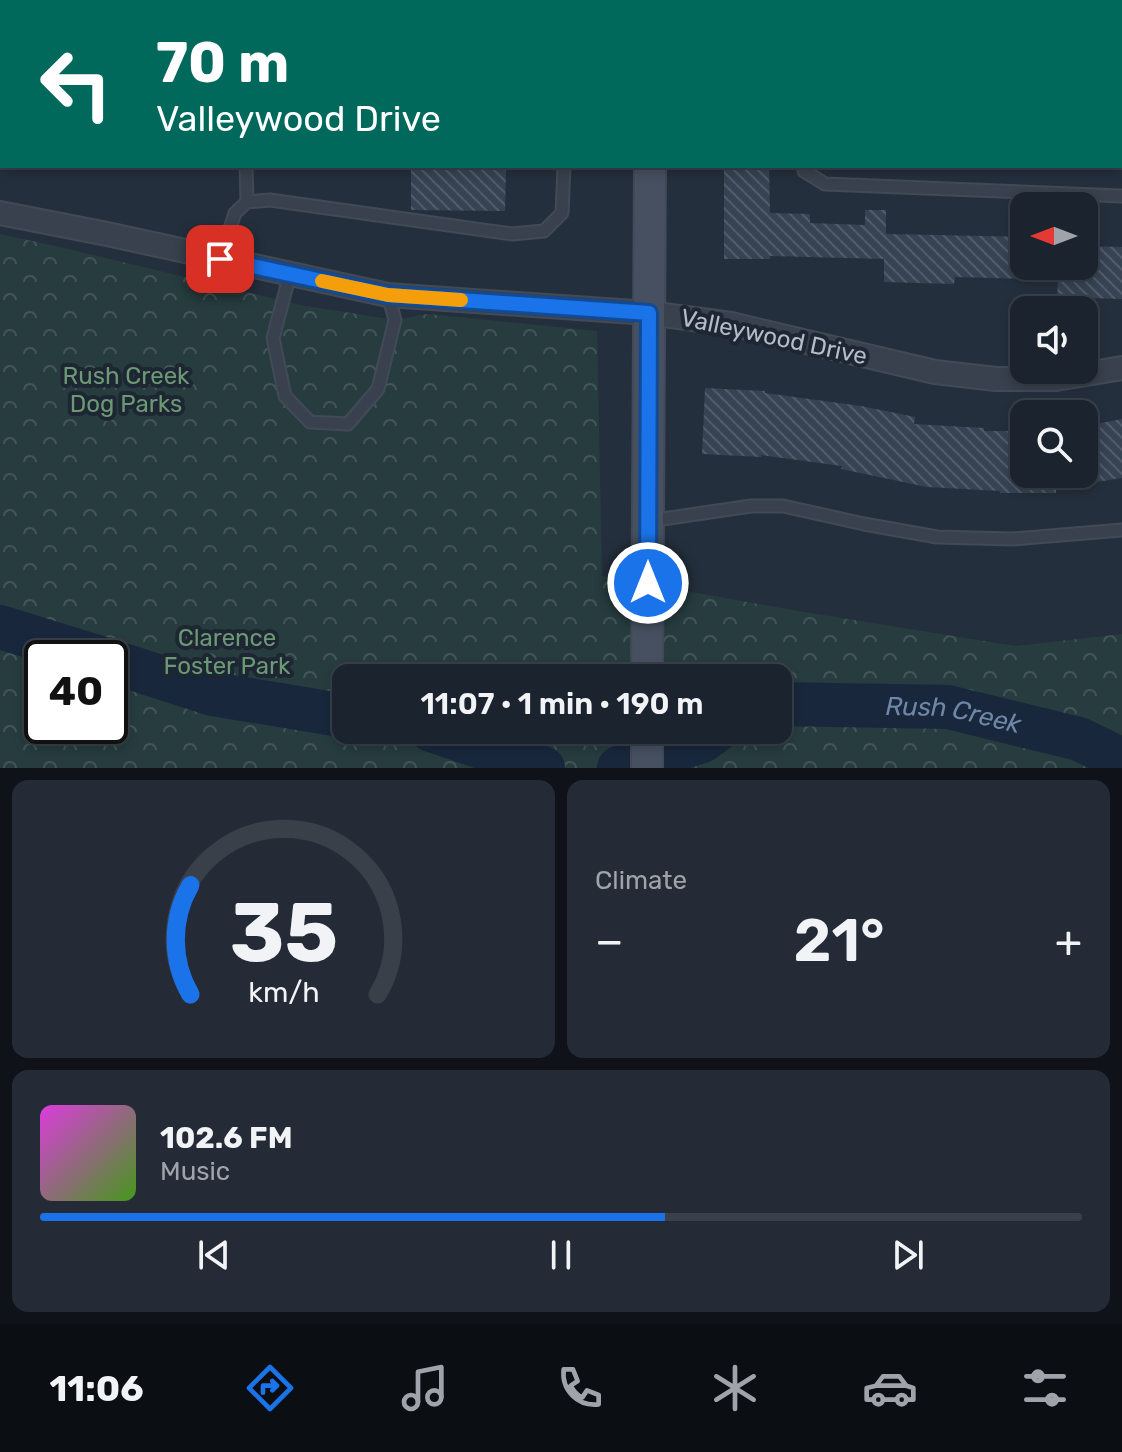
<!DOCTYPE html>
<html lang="en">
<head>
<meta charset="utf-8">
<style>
  :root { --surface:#1b232e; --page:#242b36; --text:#f1f3f6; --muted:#a0a4aa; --line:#39404a; --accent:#1a73e8 }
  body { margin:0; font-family:Rubik,sans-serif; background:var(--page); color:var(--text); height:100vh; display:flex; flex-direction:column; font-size:30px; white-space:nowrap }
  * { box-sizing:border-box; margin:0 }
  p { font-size:26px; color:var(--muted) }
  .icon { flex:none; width:44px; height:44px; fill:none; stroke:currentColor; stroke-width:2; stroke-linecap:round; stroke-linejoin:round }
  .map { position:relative; height:768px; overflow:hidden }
  .sheet { display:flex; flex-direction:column; gap:12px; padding:12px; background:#0f1319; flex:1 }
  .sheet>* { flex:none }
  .banner { position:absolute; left:0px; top:0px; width:1122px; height:168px; box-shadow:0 4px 12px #0003,0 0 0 2px var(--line); background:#00695c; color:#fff; overflow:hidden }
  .needle { width:52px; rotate:270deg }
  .buttons { position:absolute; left:1010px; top:192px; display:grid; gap:16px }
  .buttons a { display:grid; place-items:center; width:88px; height:88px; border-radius:16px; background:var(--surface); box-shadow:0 4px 12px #0003,0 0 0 2px var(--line); font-size:40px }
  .speed { position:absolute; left:24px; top:640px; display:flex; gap:16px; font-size:40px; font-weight:700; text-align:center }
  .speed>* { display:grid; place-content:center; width:104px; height:104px; border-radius:50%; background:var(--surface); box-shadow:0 4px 12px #0003,0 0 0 2px var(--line); line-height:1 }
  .speed .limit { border:4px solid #111; border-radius:12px; background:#fff; color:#111 }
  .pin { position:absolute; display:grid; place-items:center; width:68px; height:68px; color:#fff; margin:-34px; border-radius:16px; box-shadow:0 4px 12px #0006 }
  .me { position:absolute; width:88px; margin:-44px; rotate:0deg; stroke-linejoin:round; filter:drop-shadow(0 0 6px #0008) }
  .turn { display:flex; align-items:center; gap:28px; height:168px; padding:0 24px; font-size:36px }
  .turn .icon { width:104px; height:104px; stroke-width:2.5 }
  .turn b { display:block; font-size:56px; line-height:68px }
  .big { font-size:60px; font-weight:600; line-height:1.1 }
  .sheet .card { flex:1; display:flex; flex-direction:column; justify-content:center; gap:12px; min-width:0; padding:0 28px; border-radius:16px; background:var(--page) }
  .sheet .dial { align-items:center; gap:0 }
  .dial svg { height:208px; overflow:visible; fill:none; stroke:var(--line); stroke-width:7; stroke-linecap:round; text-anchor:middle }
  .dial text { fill:var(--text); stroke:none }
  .song { display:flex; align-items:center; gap:24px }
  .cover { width:96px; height:96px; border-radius:12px; background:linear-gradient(135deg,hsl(300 70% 55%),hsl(100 70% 35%)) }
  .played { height:8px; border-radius:4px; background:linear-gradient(90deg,var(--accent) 60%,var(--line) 60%) }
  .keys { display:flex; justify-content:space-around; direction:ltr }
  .heat { display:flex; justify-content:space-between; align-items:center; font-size:44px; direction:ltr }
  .sheet .tiles { flex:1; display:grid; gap:12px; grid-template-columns:1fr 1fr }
  .card:last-child { grid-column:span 2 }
  .trip { position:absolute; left:332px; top:664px; width:460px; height:80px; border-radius:16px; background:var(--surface); box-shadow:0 4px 12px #0003,0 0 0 2px var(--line); font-weight:600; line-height:80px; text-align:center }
  .menu { display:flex; height:128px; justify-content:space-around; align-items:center; background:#0b0e12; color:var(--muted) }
  .menu .icon { width:56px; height:56px }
  .menu .current { color:var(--accent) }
  .menu b { font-size:36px; color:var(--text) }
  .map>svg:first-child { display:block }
</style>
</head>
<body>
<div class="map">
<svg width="1122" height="768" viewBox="0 0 1122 768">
  <defs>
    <pattern id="park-crowns" width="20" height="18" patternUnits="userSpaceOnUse" patternTransform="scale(2)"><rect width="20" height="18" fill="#263c3e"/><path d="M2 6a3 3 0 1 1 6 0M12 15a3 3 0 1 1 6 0" fill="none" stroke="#435658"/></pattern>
    <pattern id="building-back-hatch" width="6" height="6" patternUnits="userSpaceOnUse" patternTransform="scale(2)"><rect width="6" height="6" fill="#364353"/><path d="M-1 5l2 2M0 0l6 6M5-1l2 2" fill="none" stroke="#515c6a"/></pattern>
  </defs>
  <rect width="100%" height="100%" fill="#242f3d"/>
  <path fill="url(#park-crowns)" fill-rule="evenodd" d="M0,234L73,250L300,305L395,320L427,314L597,331L602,576L798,611L1015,646L1122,634V768H0ZM42,658H110V726H42ZM346,678H778V730H346Z"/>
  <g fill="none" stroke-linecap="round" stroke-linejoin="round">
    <polyline stroke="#18273b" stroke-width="7" points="1087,743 1099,768"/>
    <g stroke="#18273b" stroke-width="44">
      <polyline points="0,627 100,658"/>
      <polyline points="110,661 213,694 346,716"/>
      <path id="s1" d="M778,704L948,707L1079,739L1122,760"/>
      <polyline points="431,730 543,768"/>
      <polyline points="619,768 702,741 717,730"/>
    </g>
  </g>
  <g fill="url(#building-back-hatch)">
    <polygon points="411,166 506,166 505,211 411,210"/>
    <polygon points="724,166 769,166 770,213 810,214 810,223 865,225 865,210 886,210 886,234 1024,237 1024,279 955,277 954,284 884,282 884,259 770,256 770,259 724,259"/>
    <polygon points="1084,246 1122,247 1122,299 1057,297 1059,266 1084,266"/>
    <polygon points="705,388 765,391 765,393 861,406 915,417 914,424 984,428 984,431 1024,431 1024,474 1056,474 1056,493 1000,493 1000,491 927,487 841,469 842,466 761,455 761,457 702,454"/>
    <polygon points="1122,419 1122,478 1084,484 1084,426"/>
  </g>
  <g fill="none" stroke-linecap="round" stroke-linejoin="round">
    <g stroke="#414a56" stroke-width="15">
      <g id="lane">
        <polyline points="129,0 129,2"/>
        <polyline points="244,0 244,2"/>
        <polyline points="595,0 626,2"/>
        <polyline points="811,2 811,0"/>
        <polyline points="0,38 2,38"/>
        <polyline points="246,166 247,202"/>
        <polyline points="804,166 804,171 825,184 1122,196"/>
        <polyline points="220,259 235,213 247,202 270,200 512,234 544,231 562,213 564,166"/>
        <polyline points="290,274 273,338 285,396 310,422 348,424 378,389 395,320 388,295"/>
        <polyline points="649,521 751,506 783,506 864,524 937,537 1012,539 1122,530"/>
      </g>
    </g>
    <g stroke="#414a56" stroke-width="26">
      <polyline id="street" points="0,213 107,234 388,295 649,313 731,324 935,372 996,379 1056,379 1122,368"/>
    </g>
    <g stroke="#414a56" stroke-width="34">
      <g id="secondary">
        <polyline points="650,2 650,0"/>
        <polyline points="647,678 650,166"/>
        <polyline points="647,768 647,730"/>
      </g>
    </g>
    <use href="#lane" stroke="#38414d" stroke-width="11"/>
    <use href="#street" stroke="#38414d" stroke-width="22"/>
    <use href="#secondary" stroke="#465060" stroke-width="30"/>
  </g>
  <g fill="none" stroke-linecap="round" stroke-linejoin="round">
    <g stroke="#114b97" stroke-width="20">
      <polyline id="route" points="220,259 388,295 649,313 648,583"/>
    </g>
    <use href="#route" stroke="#1a73e8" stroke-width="14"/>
    <polyline stroke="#f59e0b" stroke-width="14" points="322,281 388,295 461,300"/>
  </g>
  <g text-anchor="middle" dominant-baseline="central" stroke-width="8" stroke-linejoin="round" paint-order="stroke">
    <g font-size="24" fill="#b4bcc8" stroke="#1d2632">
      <text transform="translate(774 337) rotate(12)">Valleywood Drive</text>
    </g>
    <g font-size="24" fill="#6c9975" stroke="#1d2632">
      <text x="126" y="376">Rush Creek<tspan x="126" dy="28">Dog Parks</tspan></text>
      <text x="227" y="638">Clarence<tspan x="227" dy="28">Foster Park</tspan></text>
    </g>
    <g font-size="26" font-style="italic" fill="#6e87a6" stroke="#1d2632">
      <text stroke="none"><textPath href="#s1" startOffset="176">Rush Creek</textPath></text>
    </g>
  </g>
</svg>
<div class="buttons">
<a><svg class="needle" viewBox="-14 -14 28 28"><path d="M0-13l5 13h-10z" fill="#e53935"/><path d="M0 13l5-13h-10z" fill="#a0a4aa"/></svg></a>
<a><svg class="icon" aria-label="sound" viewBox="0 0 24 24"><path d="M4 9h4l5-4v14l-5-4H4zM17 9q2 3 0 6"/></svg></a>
<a><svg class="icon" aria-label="search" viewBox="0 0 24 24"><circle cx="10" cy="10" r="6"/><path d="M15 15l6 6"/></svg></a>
</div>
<div class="speed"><div class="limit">40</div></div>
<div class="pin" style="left:220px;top:259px;background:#d93025"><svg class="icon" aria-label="arrive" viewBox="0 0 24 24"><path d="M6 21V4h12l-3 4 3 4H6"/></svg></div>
<svg class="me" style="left:648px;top:583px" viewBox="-20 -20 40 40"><circle r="17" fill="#1a73e8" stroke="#fff" stroke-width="3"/><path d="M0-11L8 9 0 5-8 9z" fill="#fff"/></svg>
<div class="trip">11:07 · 1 min · 190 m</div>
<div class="banner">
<div class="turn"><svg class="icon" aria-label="left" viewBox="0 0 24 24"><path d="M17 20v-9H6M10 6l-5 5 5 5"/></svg><div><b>70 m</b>Valleywood Drive</div></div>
</div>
</div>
<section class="sheet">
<div class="tiles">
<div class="card dial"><svg viewBox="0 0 100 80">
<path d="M14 69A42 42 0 1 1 86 69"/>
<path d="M14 69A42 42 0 0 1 14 27" stroke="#1a73e8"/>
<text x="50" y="56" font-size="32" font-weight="700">35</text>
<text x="50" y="72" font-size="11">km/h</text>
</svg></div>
<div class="card"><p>Climate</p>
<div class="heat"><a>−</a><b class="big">21°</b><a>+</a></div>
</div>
<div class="card">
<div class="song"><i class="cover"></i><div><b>102.6 FM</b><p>Music</p></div></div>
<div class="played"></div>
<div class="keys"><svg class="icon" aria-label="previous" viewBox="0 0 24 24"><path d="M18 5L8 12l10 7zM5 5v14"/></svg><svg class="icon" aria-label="pause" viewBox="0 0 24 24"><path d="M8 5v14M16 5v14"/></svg><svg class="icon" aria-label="next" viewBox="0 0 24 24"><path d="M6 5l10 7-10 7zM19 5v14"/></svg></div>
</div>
</div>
</section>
<nav class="menu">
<b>11:06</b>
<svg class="icon current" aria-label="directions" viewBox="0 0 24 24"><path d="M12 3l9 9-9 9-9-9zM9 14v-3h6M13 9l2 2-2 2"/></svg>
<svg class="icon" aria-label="music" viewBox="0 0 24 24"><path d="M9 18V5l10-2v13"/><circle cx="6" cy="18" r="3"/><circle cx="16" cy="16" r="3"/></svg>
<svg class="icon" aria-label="phone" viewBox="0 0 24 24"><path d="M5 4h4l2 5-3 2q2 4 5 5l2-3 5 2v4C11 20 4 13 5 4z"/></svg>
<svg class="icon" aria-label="climate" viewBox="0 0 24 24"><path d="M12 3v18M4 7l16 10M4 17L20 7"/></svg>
<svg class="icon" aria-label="car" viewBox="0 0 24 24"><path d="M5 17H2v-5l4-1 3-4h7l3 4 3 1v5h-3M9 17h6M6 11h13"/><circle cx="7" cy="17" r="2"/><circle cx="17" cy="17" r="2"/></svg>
<svg class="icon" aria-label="filters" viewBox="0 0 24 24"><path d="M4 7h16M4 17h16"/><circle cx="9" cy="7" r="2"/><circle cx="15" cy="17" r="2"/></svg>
</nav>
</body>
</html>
